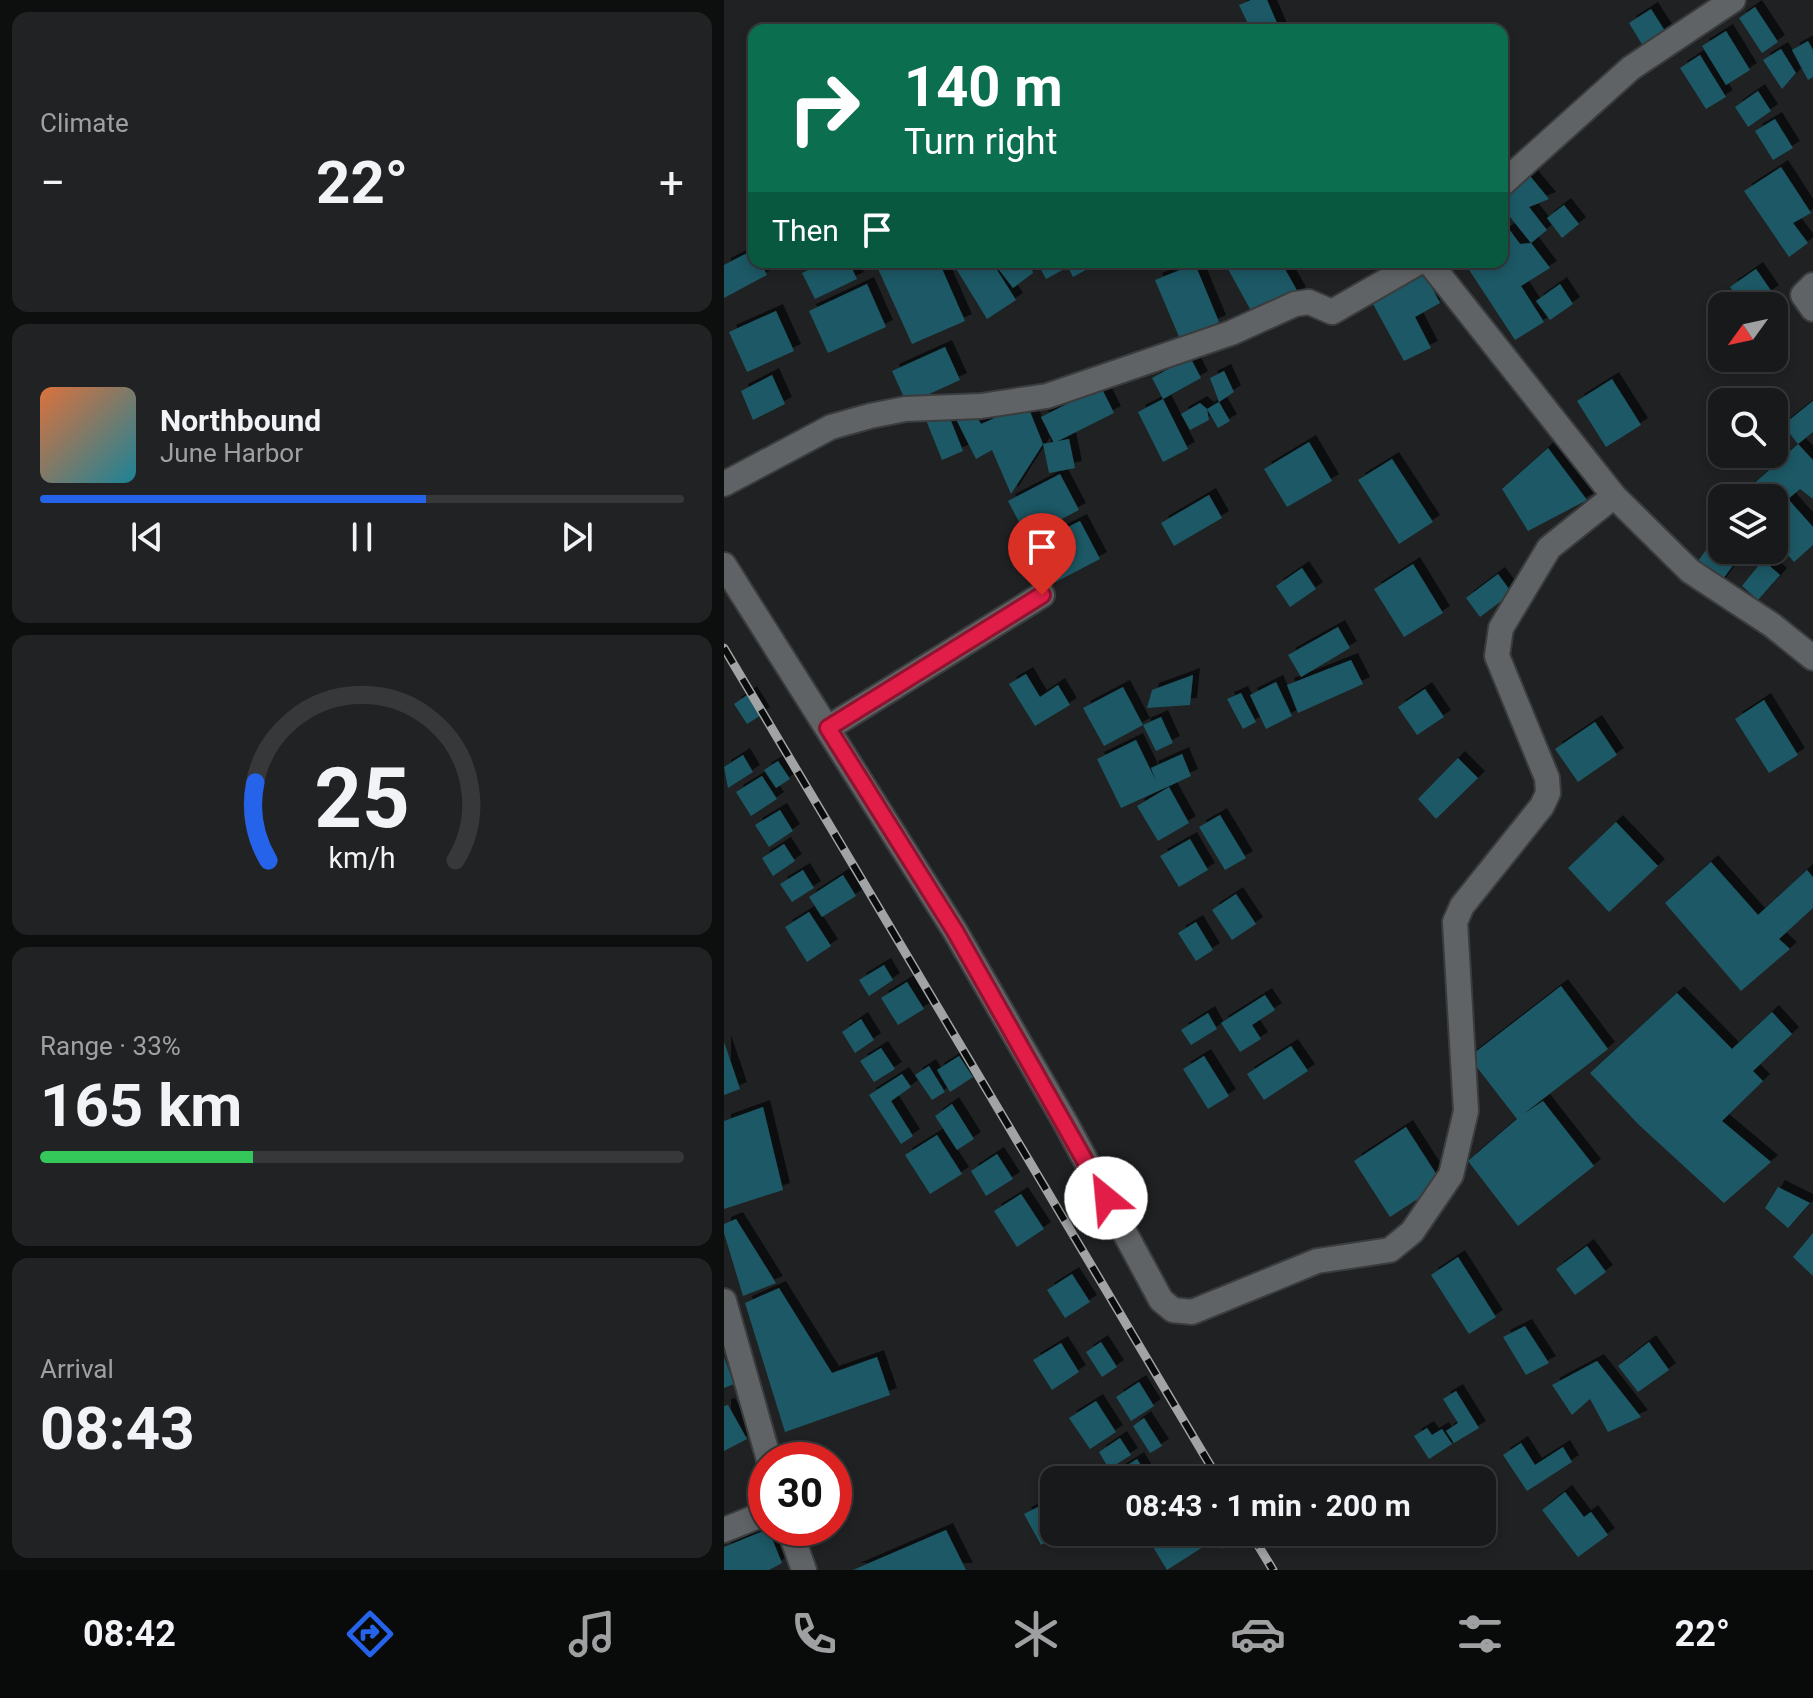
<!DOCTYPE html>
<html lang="en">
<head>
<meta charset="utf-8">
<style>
  :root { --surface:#17191a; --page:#202223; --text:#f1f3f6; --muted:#9ea0a2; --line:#363839; --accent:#2563eb }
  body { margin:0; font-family:Roboto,sans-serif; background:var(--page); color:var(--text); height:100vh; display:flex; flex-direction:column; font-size:30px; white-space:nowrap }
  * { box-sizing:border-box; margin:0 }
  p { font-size:26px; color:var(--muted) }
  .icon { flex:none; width:44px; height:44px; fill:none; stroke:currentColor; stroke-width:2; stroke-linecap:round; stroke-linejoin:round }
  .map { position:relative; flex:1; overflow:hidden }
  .sheet { display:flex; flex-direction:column; gap:12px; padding:12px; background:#0d0e0e; width:724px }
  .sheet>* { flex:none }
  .banner { position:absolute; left:24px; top:24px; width:760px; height:244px; border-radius:16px; box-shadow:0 4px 12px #0003,0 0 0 2px var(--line); background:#0b6e4f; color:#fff; overflow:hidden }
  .needle { width:52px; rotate:237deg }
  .fabs { position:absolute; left:984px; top:292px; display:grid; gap:16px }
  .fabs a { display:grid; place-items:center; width:80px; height:80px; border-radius:16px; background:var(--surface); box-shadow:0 4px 12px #0003,0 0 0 2px var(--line); font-size:40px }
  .speed { position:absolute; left:24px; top:1442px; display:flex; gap:16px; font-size:40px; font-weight:700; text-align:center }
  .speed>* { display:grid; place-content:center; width:104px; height:104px; border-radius:50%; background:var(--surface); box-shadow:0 4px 12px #0003,0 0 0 2px var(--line); line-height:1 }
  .speed .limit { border:12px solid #d22; background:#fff; color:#111 }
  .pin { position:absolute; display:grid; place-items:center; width:68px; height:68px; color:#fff; margin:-82px -34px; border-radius:50% 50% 50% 0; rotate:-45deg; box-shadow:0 0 8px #0007 }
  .pin .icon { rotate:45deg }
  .me { position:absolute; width:88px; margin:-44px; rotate:332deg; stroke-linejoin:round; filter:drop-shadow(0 0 6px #0008) }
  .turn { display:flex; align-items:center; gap:28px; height:168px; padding:0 24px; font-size:36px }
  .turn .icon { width:104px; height:104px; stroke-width:2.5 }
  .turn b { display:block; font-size:56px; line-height:68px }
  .then { display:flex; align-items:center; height:76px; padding:0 24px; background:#0003; gap:16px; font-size:30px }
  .big { font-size:60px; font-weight:700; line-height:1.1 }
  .sheet .widget { flex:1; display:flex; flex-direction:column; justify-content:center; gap:12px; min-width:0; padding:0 28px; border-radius:16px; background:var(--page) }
  .sheet .dial { align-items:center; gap:0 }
  .dial svg { height:208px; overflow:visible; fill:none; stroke:var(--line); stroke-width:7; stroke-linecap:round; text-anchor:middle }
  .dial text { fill:var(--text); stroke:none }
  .song { display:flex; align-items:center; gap:24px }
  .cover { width:96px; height:96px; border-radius:12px; background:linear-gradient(135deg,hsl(20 70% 55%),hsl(190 70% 35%)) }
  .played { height:8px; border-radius:4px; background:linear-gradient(90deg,var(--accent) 60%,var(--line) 60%) }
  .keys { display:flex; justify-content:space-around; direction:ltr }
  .heat { display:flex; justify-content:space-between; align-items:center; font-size:44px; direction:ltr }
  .charge { height:12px; border-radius:6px; background:linear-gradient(90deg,#34c759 33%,var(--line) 0) }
  .trip { position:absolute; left:316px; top:1466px; width:456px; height:80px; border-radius:16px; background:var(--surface); box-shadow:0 4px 12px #0003,0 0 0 2px var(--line); font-weight:700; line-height:80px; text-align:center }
  .tabs { display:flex; height:128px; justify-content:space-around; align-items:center; background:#090a0a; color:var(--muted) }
  .tabs .icon { width:56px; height:56px }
  .tabs .on { color:var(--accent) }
  .tabs b { font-size:36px; color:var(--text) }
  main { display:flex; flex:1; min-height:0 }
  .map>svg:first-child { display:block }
</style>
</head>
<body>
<main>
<section class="sheet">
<div class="widget"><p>Climate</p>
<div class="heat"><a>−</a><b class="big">22°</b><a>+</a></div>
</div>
<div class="widget">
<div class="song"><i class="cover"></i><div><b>Northbound</b><p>June Harbor</p></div></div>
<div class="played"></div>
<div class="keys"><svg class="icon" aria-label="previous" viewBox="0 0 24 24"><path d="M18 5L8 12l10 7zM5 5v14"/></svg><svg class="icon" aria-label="pause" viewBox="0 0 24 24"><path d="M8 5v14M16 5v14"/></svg><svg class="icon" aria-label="next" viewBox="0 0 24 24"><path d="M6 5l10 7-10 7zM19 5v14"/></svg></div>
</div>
<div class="widget dial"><svg viewBox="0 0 100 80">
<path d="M14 69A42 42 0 1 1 86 69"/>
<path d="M14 69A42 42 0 0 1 9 39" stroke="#2563eb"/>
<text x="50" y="56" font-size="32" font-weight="700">25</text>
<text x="50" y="72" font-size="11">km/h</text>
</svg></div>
<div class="widget"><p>Range · 33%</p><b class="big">165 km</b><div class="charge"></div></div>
<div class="widget"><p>Arrival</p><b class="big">08:43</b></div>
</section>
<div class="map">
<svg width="1089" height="1570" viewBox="0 0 1089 1570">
  <defs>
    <filter id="shadow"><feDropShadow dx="7" dy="-7" stdDeviation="0" flood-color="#0009"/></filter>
  </defs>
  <rect width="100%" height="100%" fill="#1f2123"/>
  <g fill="#1d5965" filter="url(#shadow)">
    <polygon points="527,0 543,0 556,30 527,30 515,5"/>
    <polygon points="1031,7 1054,42 1038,53 1015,18"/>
    <polygon points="927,9 941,31 919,46 905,23"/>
    <polygon points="1002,31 1026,70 1002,85 978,46"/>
    <polygon points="1084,41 1089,50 1089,77 1084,80 1068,50"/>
    <polygon points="1057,49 1072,73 1058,89 1039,60"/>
    <polygon points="976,55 1002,97 982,109 956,68"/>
    <polygon points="1034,91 1047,111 1024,127 1011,107"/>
    <polygon points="1051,119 1069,148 1049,160 1031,131"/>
    <polygon points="1057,167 1087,213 1069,223 1084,243 1065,257 1020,191"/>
    <polygon points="806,176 825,199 805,207 823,230 807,243 778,207 778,199"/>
    <polygon points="840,205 855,224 838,238 823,218"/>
    <polygon points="785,229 796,244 807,243 826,268 797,286 820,322 791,340 740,262 778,262 778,234"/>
    <polygon points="29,250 30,262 36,262 43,275 0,298 0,265"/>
    <polygon points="101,262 125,262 133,279 91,299 78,273"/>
    <polygon points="151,262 215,262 241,321 188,344"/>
    <polygon points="228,262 268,262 292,300 263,319"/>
    <polygon points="269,262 306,262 309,273 289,288"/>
    <polygon points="313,262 376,262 349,277 344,267 322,279"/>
    <polygon points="514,262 557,262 575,294 531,318 504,269"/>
    <polygon points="471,264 495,322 456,339 431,280"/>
    <polygon points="1032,269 1048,292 1028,306 1019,306 1006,287"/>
    <polygon points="701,274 716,303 691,317 707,348 680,361 649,304"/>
    <polygon points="143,284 162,327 104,353 85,311"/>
    <polygon points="836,284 849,304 826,320 812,301"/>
    <polygon points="52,311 70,351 23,372 5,332"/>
    <polygon points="221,347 236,380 183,404 168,371"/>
    <polygon points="466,357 477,378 439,399 428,378"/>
    <polygon points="500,371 510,392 495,402 486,378"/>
    <polygon points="48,375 61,404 29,420 17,391"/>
    <polygon points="888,379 917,425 882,447 853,401"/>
    <polygon points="377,387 390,413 330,443 317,417"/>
    <polygon points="439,399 464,449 439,462 414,412"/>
    <polygon points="1089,401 1089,432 1074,444 1059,425"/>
    <polygon points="495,402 506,421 494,428 483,409"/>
    <polygon points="476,403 483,409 485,420 466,430 457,414"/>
    <polygon points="303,404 319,444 287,494 268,450 252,459 231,417 248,408 257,424"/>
    <polygon points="223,411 239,451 218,460 202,420"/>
    <polygon points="345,439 351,468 325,473 319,444"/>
    <polygon points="585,442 608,481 563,507 540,469"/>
    <polygon points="1074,444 1089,460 1089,499 1076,489 1064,499 1089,527 1089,545 1070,562 1050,539 1050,498 1014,498"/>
    <polygon points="824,448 863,500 804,531 778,489"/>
    <polygon points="668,459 709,522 675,544 634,480"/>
    <polygon points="336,474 355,510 303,537 284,501"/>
    <polygon points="485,495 498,518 450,546 437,523"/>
    <polygon points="356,521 376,559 324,586 304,547"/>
    <polygon points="998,528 998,550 1020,550 994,586 969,568"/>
    <polygon points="1039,560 1056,575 1034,600 1018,586"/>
    <polygon points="689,564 719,613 680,637 650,589"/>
    <polygon points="578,568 592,589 566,607 552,586"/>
    <polygon points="774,574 788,593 756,617 742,598"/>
    <polygon points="614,627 626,648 577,677 564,655"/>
    <polygon points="627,660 639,684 574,713 563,685"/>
    <polygon points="302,674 316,697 334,685 346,705 311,726 285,684"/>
    <polygon points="469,675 466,705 423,708 428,690"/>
    <polygon points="552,682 568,716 542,729 526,695"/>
    <polygon points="399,687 419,725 380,746 359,708"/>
    <polygon points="701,689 720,717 693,735 674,707"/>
    <polygon points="26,693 39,714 23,724 10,704"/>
    <polygon points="517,693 532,722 519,729 503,699"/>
    <polygon points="1040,700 1074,755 1045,773 1011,719"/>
    <polygon points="437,717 449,743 432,751 419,725"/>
    <polygon points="871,722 893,755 854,782 831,749"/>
    <polygon points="412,740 432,781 427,768 458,754 467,776 397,808 373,759"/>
    <polygon points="19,755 29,772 4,788 0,767"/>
    <polygon points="734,758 754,778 712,819 694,799"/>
    <polygon points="54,761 66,779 52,788 40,770"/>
    <polygon points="38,776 53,799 27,816 12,792"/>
    <polygon points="445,787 465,823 434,841 413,806"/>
    <polygon points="56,810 69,831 45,847 31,825"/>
    <polygon points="496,815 522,858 501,870 475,827"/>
    <polygon points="892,822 934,866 885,912 844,868"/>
    <polygon points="466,839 484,870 455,887 436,856"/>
    <polygon points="60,844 71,861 49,876 38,858"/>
    <polygon points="987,862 1034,915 1083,870 1089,877 1089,908 1055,939 1066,949 1017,991 941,903"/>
    <polygon points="79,870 90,888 68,902 56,884"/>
    <polygon points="119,875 132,896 98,917 85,897"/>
    <polygon points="512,894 532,924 508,940 488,910"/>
    <polygon points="85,912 107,946 83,962 61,927"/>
    <polygon points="472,922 489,950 472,961 454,933"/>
    <polygon points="160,965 169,980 145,996 135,980"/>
    <polygon points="183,982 200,1009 174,1025 157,998"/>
    <polygon points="837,986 884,1049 798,1115 819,1101 870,1166 794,1226 744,1161 793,1119 745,1057"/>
    <polygon points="953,993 1008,1049 1048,1012 1068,1034 1029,1071 1039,1081 998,1121 1047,1162 1000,1203 914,1124 866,1073"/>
    <polygon points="541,995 551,1010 528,1025 537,1039 516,1052 497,1023"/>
    <polygon points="484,1013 493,1029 467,1045 457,1030"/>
    <polygon points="137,1019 150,1040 131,1053 118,1032"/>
    <polygon points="0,1042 16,1089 0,1095"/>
    <polygon points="567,1046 584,1071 540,1100 523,1074"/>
    <polygon points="157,1048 171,1069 150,1082 136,1061"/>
    <polygon points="235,1056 249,1077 226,1092 213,1070"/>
    <polygon points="480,1056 505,1096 484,1109 459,1069"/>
    <polygon points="205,1066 221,1092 208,1100 191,1075"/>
    <polygon points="178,1074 187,1087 167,1101 189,1136 177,1144 145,1095"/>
    <polygon points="228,1104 250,1139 233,1150 211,1116"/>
    <polygon points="39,1107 59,1190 0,1209 0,1121"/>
    <polygon points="682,1127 718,1183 666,1217 630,1161"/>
    <polygon points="213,1135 238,1174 206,1194 181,1155"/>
    <polygon points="273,1154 289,1179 262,1196 247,1171"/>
    <polygon points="1054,1187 1086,1203 1064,1228 1041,1208"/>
    <polygon points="297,1194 320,1229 293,1247 270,1211"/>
    <polygon points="12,1219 52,1283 19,1296 0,1233 0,1224"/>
    <polygon points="1089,1233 1089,1276 1069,1257"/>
    <polygon points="863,1246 882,1272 851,1295 832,1269"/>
    <polygon points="734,1257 772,1317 745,1334 707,1275"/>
    <polygon points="348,1274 366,1302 341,1318 323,1290"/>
    <polygon points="55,1288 108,1373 153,1357 166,1395 61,1432 21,1303"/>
    <polygon points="801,1326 825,1363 802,1375 779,1337"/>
    <polygon points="377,1342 393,1367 378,1377 362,1352"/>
    <polygon points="925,1342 945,1370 914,1392 894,1366"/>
    <polygon points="337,1343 355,1372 328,1390 309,1360"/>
    <polygon points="0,1357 10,1384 0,1388"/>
    <polygon points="873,1361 917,1417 884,1432 866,1399 848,1415 828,1385"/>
    <polygon points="415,1382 430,1406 407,1421 392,1397"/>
    <polygon points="732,1391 755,1428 730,1443 722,1431 734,1423 719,1399"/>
    <polygon points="372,1401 392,1432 366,1449 345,1418"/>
    <polygon points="4,1405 23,1439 0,1451 0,1406"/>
    <polygon points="420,1418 438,1446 426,1453 409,1426"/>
    <polygon points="703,1428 708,1435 718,1429 728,1444 705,1459 690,1436"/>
    <polygon points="396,1438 407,1455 385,1469 375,1452"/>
    <polygon points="797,1443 811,1465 839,1447 848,1462 803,1491 779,1455"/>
    <polygon points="413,1459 426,1480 380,1480"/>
    <polygon points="841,1492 860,1517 867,1512 884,1535 854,1557 818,1510"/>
    <polygon points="322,1503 330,1515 330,1532 342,1532 317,1545 300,1514"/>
    <polygon points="44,1529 58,1563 45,1570 0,1570 0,1547"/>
    <polygon points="222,1530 242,1570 129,1570"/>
    <polygon points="441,1532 470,1532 479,1547 443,1570 426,1542"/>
    <polygon points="487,1532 516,1532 519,1535 498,1549"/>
  </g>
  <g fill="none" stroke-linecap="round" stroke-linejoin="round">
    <g stroke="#3a3c3d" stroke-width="28">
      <g id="street">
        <polyline points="778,184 907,68 1009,0"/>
        <polyline points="705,262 890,496 966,571 1048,625 1089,658"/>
        <polyline points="1089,285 1079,295 1089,309"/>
        <polyline points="0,484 107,427 146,416 181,409 257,406 323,396 507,333 571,304 585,302 608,312 695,262"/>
        <polyline points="0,565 231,931 341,1122 437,1300 449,1310 468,1312 593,1261 666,1250 688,1232 727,1175 742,1111 731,922 738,906 818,806 824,793 823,778 773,656 777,628 825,548 890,496"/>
        <polyline points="104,728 318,595"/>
        <polyline points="0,1301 45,1460"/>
        <polyline points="65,1528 80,1570"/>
        <polyline points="0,1530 42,1513"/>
      </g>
    </g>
    <use href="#street" stroke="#606365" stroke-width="24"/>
    <g stroke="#a2a3a4" stroke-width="9">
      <g id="rail">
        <polyline points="0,648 495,1480"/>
        <polyline points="526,1532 549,1570"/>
      </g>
    </g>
    <use href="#rail" stroke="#0a0b0b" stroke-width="6" stroke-dasharray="18" stroke-linecap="butt"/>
  </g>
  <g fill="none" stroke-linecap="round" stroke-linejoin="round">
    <g stroke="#92132f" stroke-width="20">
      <polyline id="route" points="318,595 104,728 231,931 382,1198"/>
    </g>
    <use href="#route" stroke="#e11d48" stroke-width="14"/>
  </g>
</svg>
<div class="fabs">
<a><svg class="needle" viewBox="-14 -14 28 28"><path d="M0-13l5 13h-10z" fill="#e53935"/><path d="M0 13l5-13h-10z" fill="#9ea0a2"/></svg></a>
<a><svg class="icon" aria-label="search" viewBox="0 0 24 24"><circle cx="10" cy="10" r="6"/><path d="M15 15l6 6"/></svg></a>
<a><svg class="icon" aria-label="layers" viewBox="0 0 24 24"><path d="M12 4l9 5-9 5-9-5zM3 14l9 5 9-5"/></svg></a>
</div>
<div class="speed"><div class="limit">30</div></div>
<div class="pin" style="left:318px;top:595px;background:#d93025"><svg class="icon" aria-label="arrive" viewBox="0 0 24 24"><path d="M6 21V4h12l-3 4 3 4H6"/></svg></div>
<svg class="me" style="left:382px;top:1198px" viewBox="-20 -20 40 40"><circle r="19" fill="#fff"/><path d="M0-13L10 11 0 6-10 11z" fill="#e11d48"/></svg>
<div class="trip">08:43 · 1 min · 200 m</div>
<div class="banner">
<div class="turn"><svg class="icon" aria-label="right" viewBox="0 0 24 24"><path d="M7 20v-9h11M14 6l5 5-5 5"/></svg><div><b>140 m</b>Turn right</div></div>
<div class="then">Then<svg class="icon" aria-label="arrive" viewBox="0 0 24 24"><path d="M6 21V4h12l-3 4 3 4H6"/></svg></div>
</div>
</div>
</main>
<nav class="tabs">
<b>08:42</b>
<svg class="icon on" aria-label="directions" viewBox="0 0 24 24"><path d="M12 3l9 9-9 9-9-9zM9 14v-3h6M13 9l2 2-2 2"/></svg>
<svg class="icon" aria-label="music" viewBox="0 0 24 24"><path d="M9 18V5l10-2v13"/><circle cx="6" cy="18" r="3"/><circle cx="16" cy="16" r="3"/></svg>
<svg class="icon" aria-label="phone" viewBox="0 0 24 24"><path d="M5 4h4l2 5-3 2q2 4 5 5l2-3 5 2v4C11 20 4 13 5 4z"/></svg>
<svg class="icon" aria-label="climate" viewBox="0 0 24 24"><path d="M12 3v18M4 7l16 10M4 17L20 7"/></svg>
<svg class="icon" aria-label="car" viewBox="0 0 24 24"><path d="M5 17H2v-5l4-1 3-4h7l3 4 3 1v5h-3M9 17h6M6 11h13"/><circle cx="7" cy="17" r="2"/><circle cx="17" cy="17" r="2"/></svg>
<svg class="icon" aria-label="filters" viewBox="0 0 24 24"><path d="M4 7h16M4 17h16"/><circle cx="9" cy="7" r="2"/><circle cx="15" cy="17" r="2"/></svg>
<b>22°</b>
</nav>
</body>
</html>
